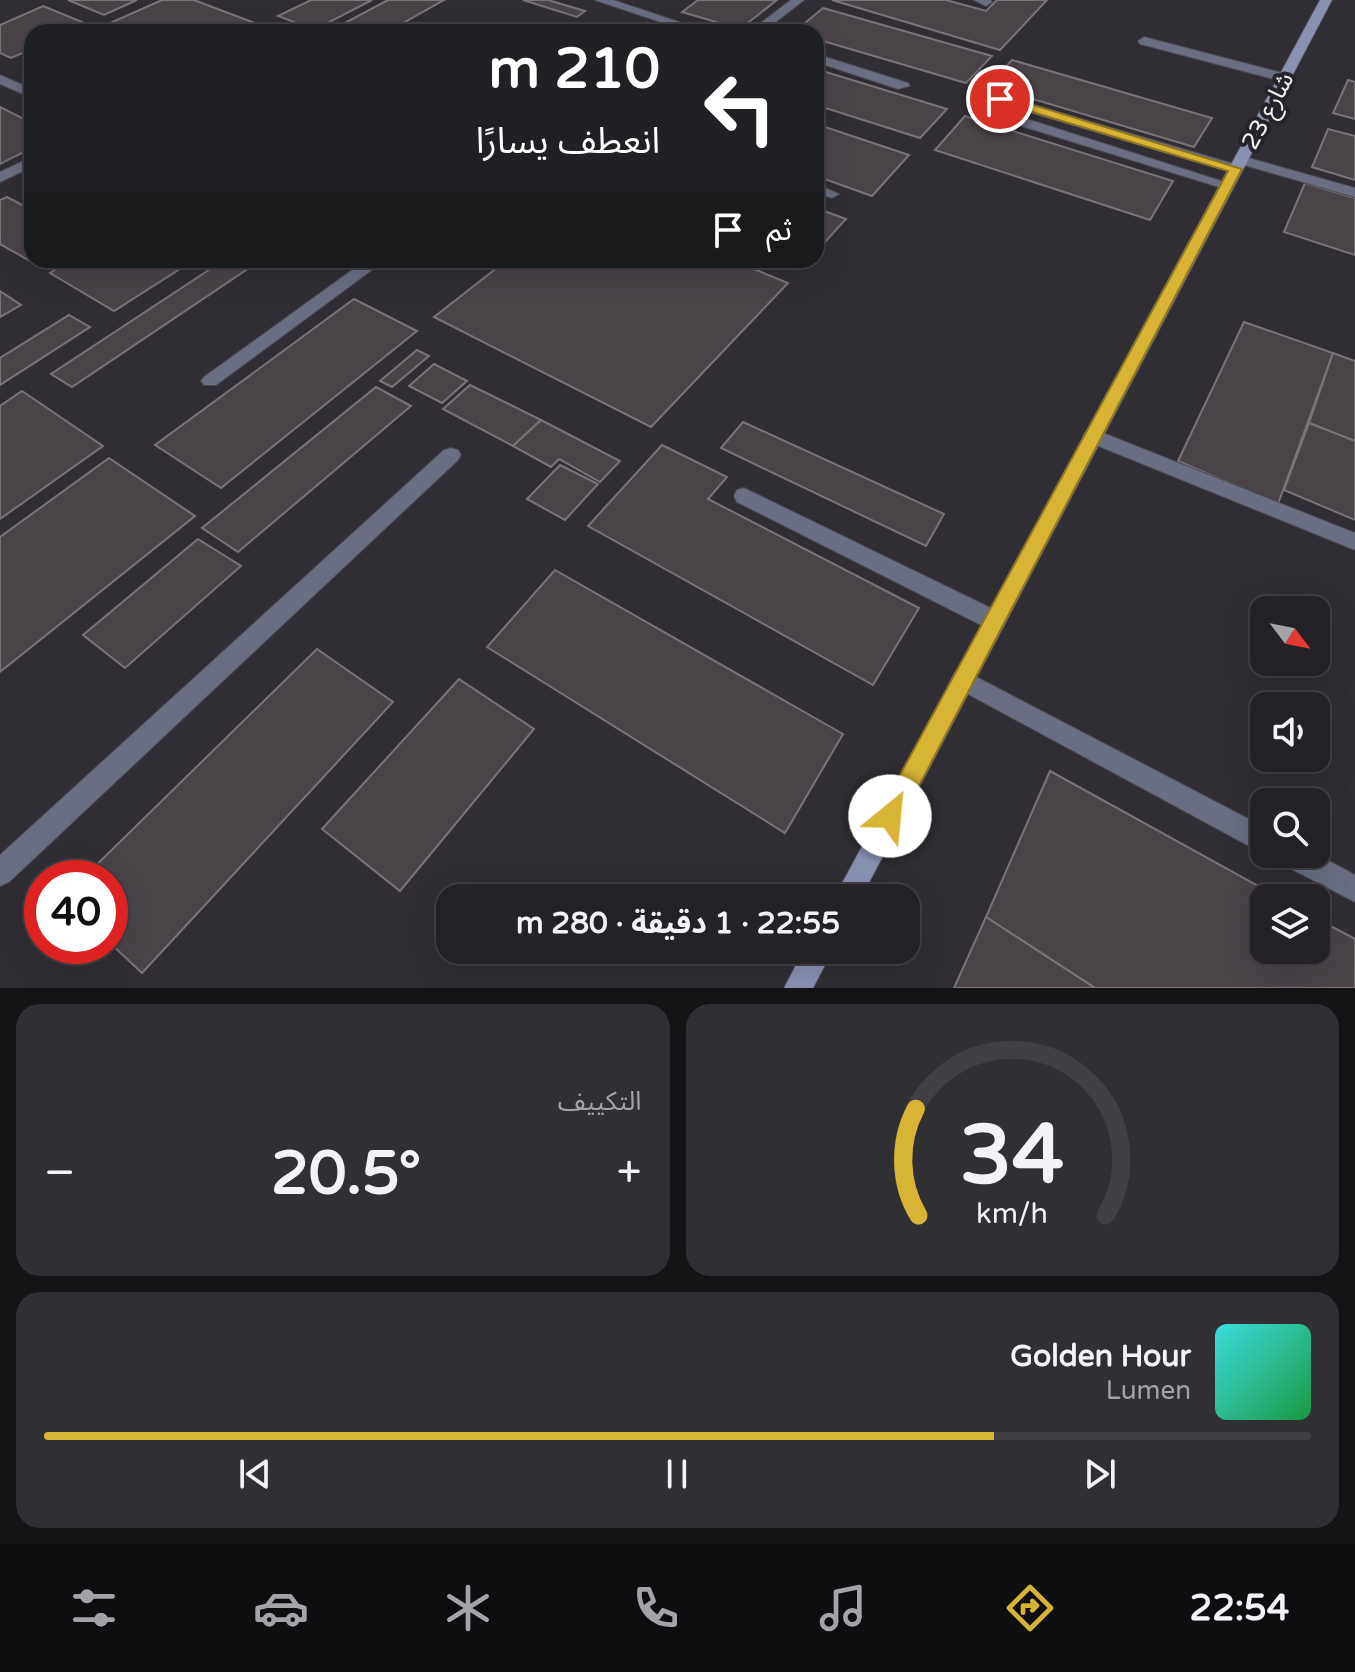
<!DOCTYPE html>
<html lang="ar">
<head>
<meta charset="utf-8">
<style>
  :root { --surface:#242227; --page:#302f33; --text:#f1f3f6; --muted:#a3a4a7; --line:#413f44; --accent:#d8b434 }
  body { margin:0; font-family:"Varela Round","Noto Sans Arabic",sans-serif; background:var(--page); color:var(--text); direction:rtl; height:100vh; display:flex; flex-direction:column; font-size:30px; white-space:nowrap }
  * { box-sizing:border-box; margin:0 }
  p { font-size:26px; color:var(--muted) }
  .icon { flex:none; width:44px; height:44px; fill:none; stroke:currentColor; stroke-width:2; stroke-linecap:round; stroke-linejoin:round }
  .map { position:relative; height:988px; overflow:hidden; direction:ltr }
  .side { display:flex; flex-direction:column; gap:16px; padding:16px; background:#141315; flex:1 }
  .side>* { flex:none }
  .banner { position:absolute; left:24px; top:24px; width:800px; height:244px; border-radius:24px; box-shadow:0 8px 32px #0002,0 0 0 2px var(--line); direction:rtl; background:#202124; color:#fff; overflow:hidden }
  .needle { width:52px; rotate:122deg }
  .controls { position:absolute; left:1250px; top:596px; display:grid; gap:16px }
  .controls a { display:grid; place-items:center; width:80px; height:80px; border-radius:16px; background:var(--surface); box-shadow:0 8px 32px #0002,0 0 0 2px var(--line); font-size:40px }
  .speed { position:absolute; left:24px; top:860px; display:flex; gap:16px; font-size:40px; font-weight:700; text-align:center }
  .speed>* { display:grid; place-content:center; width:104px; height:104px; border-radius:50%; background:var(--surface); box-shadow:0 8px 32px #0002,0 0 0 2px var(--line); line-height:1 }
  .speed .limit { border:12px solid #d22; background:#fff; color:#111 }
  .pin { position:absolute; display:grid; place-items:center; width:68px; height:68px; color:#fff; margin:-34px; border:4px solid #fff; border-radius:50%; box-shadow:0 2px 8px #0007 }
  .me { position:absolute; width:88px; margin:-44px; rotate:28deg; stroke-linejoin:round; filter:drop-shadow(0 0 6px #0008) }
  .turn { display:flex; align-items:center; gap:28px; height:168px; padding:0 32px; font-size:36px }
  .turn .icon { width:104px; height:104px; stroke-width:2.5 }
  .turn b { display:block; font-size:56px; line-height:68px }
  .then { display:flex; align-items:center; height:76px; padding:0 32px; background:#0003; gap:16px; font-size:30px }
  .big { font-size:60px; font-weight:700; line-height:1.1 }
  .side .card { flex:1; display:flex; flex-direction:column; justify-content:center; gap:12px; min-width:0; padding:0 28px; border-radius:24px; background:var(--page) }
  .side .dial { align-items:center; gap:0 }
  .dial svg { height:208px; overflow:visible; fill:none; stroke:var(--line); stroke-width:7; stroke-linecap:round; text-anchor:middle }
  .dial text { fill:var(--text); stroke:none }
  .song { display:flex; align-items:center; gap:24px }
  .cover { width:96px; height:96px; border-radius:12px; background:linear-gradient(135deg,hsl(180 70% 55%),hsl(140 70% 35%)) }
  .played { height:8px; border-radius:4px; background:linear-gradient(90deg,var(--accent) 75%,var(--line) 75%) }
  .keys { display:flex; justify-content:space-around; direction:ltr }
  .heat { display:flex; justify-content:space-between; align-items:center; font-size:44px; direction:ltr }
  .side .tiles { flex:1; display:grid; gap:16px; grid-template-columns:1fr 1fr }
  .card:last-child { grid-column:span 2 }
  .trip { position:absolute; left:436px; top:884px; width:484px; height:80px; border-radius:24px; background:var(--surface); box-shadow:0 8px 32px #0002,0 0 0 2px var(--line); font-weight:700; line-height:80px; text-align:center; direction:rtl }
  .tabs { display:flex; height:128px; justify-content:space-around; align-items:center; background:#0e0e10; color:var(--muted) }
  .tabs .icon { width:56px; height:56px }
  .tabs .on { color:var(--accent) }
  .tabs b { font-size:36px; color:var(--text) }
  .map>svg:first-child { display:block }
</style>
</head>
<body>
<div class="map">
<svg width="1355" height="988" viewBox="0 0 1355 988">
  <rect width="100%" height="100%" fill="#302e34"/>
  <g fill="#4a4449" stroke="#7a7479" stroke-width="2">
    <polygon points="68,0 137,0 104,15"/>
    <polygon points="162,0 194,0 252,22 232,32 178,32 182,30 165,23 146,32 90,32"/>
    <polygon points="311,0 372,0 314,30 278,16"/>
    <polygon points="388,0 444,0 387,32 328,32"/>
    <polygon points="523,0 548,0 585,11 577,17"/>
    <polygon points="698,0 777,0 740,29 682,12"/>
    <polygon points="832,0 946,0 986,11 997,0 1047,0 1000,50"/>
    <polygon points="43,6 87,24 69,32 32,32 32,49 11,58 0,53 0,25"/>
    <polygon points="823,8 992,56 966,83 816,39 816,32 794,32"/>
    <polygon points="260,24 282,32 243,32"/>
    <polygon points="1012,60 1212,118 1194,147 989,86"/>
    <polygon points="816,69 947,109 920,138 816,105"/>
    <polygon points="1348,80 1355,82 1355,119 1333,113"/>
    <polygon points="0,107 32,123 32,148 0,164"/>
    <polygon points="965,116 1173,181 1150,220 935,150"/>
    <polygon points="816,124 909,155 872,196 816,176"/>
    <polygon points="1328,129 1355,136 1355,180 1312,167"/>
    <polygon points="1305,183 1355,198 1355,255 1284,232"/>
    <polygon points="7,197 32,210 30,261 0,244 0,200"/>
    <polygon points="816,208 846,219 816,252"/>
    <polygon points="71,260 194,260 114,311 50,273"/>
    <polygon points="224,260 234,260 249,268 72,387 51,374"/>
    <polygon points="507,260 732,260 788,283 651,427 434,317"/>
    <polygon points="0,291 21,305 0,317"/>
    <polygon points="354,299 417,331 221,488 155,445"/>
    <polygon points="69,315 90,327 0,385 0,358"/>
    <polygon points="1244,322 1333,353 1278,504 1178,461"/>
    <polygon points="417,350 429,356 392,387 380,381"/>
    <polygon points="1333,353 1355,361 1355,441 1309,423"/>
    <polygon points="434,364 467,381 442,403 409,386"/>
    <polygon points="470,385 541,420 513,446 443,409"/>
    <polygon points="376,387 411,406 238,552 202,528"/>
    <polygon points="22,391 103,446 0,519 0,406"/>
    <polygon points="541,420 620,461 600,482 559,459 551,467 513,446"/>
    <polygon points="743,422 944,514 926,546 721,448"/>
    <polygon points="1309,423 1355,441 1355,520 1284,490"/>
    <polygon points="662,445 727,477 708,499 919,608 873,685 588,526"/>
    <polygon points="109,458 195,516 0,672 0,537"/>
    <polygon points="560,465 598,484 565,520 527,499"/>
    <polygon points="198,539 241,566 125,668 83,635"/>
    <polygon points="555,570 843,734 785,833 487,647"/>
    <polygon points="317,649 393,702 142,973 110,943 110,878 83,878"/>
    <polygon points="459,679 534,729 400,891 322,829"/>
    <polygon points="1050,771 1280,898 1264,898 1264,950 1316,950 1316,918 1355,939 1355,988 1095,988 986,917"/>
    <polygon points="986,917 1095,988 954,988"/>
  </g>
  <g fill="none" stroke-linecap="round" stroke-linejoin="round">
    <g stroke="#4b494f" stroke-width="2">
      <g id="lane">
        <polygon points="595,0 613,0 709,32 690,32"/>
        <polygon points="791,0 804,0 763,32 749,32"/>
        <polygon points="974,0 990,0 992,2 986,6"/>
        <polygon points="167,23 171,24 171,30 150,32"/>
        <polygon points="1144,37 1290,75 1291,78 1285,82 1140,44 1138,41"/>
        <polygon points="816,54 908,83 910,86 898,89 816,62"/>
        <polygon points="0,75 32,89 32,98 0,84"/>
        <polygon points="1000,95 1241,166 1243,169 1241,172 1231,172 995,102 993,99"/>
        <polygon points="989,110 999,110 1234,185 1227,189 1222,188 989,116"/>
        <polygon points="1242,156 1355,188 1355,197 1237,163 1237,157"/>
        <polygon points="32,157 32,167 0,182 0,172"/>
        <polygon points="816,184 839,194 832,198 816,193"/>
        <path d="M366,260H451C437,272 399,271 384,261L216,385H204L201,381L204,377Z"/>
        <polygon points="1093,429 1355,533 1355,550 1086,441 1083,436 1086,431"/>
        <polygon points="451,448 458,450 461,455 458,460 9,882 0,886 0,855 444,450"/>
        <polygon points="744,488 1003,614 1006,621 1003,628 995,631 987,628 737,502 734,496 737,490"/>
        <polygon points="963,670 1264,827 1264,854 955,687 951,680 955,673"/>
        <polygon points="1276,854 1316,854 1355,875 1355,902 1280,863"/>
      </g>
    </g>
    <g stroke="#4b494f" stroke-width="2">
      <g id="secondary">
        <polygon points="1320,0 1332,0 861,898 834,898"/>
        <polygon points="804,950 833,950 813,988 784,988"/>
      </g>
    </g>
    <use href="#lane" fill="#696e82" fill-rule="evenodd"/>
    <use href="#secondary" fill="#8991b1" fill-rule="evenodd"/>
  </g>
  <polygon fill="#d8b434" stroke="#8c7522" stroke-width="2" points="996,96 1004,96 1242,169 899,824 890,828 882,824 879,816 882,808 1228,171 996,101"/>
  <g text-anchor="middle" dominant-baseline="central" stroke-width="8" stroke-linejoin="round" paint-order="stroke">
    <g font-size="24" fill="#f0eff2" stroke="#26242a">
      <text transform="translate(1268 111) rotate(-62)">شارع 23</text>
    </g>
  </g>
</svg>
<div class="controls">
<a><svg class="needle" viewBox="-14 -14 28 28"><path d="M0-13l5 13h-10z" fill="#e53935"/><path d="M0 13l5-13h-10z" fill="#a3a4a7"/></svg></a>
<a><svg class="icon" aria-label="sound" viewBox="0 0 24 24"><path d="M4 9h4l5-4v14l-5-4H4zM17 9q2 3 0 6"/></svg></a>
<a><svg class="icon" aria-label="search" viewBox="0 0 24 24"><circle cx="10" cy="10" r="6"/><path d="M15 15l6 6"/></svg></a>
<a><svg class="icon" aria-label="layers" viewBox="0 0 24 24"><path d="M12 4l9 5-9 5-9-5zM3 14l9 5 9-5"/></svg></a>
</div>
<div class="speed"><div class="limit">40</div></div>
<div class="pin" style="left:1000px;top:99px;background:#d93025"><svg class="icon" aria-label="arrive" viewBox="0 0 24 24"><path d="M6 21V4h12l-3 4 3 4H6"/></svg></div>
<svg class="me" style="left:890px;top:816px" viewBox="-20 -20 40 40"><circle r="19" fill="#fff"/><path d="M0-13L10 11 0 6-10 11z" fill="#d8b434"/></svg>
<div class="trip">22:55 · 1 دقيقة · 280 m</div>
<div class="banner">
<div class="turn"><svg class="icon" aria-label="left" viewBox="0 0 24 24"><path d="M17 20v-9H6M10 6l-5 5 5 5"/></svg><div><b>210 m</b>انعطف يسارًا</div></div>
<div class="then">ثم<svg class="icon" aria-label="arrive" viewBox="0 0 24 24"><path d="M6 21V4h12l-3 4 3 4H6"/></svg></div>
</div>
</div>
<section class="side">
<div class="tiles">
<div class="card dial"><svg viewBox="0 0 100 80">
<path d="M14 69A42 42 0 1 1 86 69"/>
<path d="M14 69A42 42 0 0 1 13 28" stroke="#d8b434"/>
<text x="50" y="56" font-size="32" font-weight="700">34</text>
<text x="50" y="72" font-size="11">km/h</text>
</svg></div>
<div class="card"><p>التكييف</p>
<div class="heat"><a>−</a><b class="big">20.5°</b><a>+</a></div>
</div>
<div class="card">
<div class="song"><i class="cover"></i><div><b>Golden Hour</b><p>Lumen</p></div></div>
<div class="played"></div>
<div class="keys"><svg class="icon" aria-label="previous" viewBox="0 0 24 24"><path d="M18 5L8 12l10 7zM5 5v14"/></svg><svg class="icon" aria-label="pause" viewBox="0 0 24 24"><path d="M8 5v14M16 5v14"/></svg><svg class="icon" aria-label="next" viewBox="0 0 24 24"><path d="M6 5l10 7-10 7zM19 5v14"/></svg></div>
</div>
</div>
</section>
<nav class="tabs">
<b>22:54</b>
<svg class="icon on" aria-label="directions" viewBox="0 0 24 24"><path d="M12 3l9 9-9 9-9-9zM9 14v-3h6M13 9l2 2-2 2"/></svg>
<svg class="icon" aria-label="music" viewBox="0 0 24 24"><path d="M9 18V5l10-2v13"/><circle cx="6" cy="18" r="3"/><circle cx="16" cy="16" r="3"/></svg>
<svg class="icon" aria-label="phone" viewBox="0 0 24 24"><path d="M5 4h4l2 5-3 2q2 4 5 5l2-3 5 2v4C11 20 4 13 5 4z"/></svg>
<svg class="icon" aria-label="climate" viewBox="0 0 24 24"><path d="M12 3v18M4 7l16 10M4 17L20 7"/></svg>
<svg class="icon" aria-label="car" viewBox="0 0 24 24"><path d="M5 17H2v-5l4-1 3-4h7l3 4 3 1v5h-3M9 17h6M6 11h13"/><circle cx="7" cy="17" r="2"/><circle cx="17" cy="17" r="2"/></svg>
<svg class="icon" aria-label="filters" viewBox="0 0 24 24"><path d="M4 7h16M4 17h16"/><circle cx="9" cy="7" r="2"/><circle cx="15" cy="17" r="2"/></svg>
</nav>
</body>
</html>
